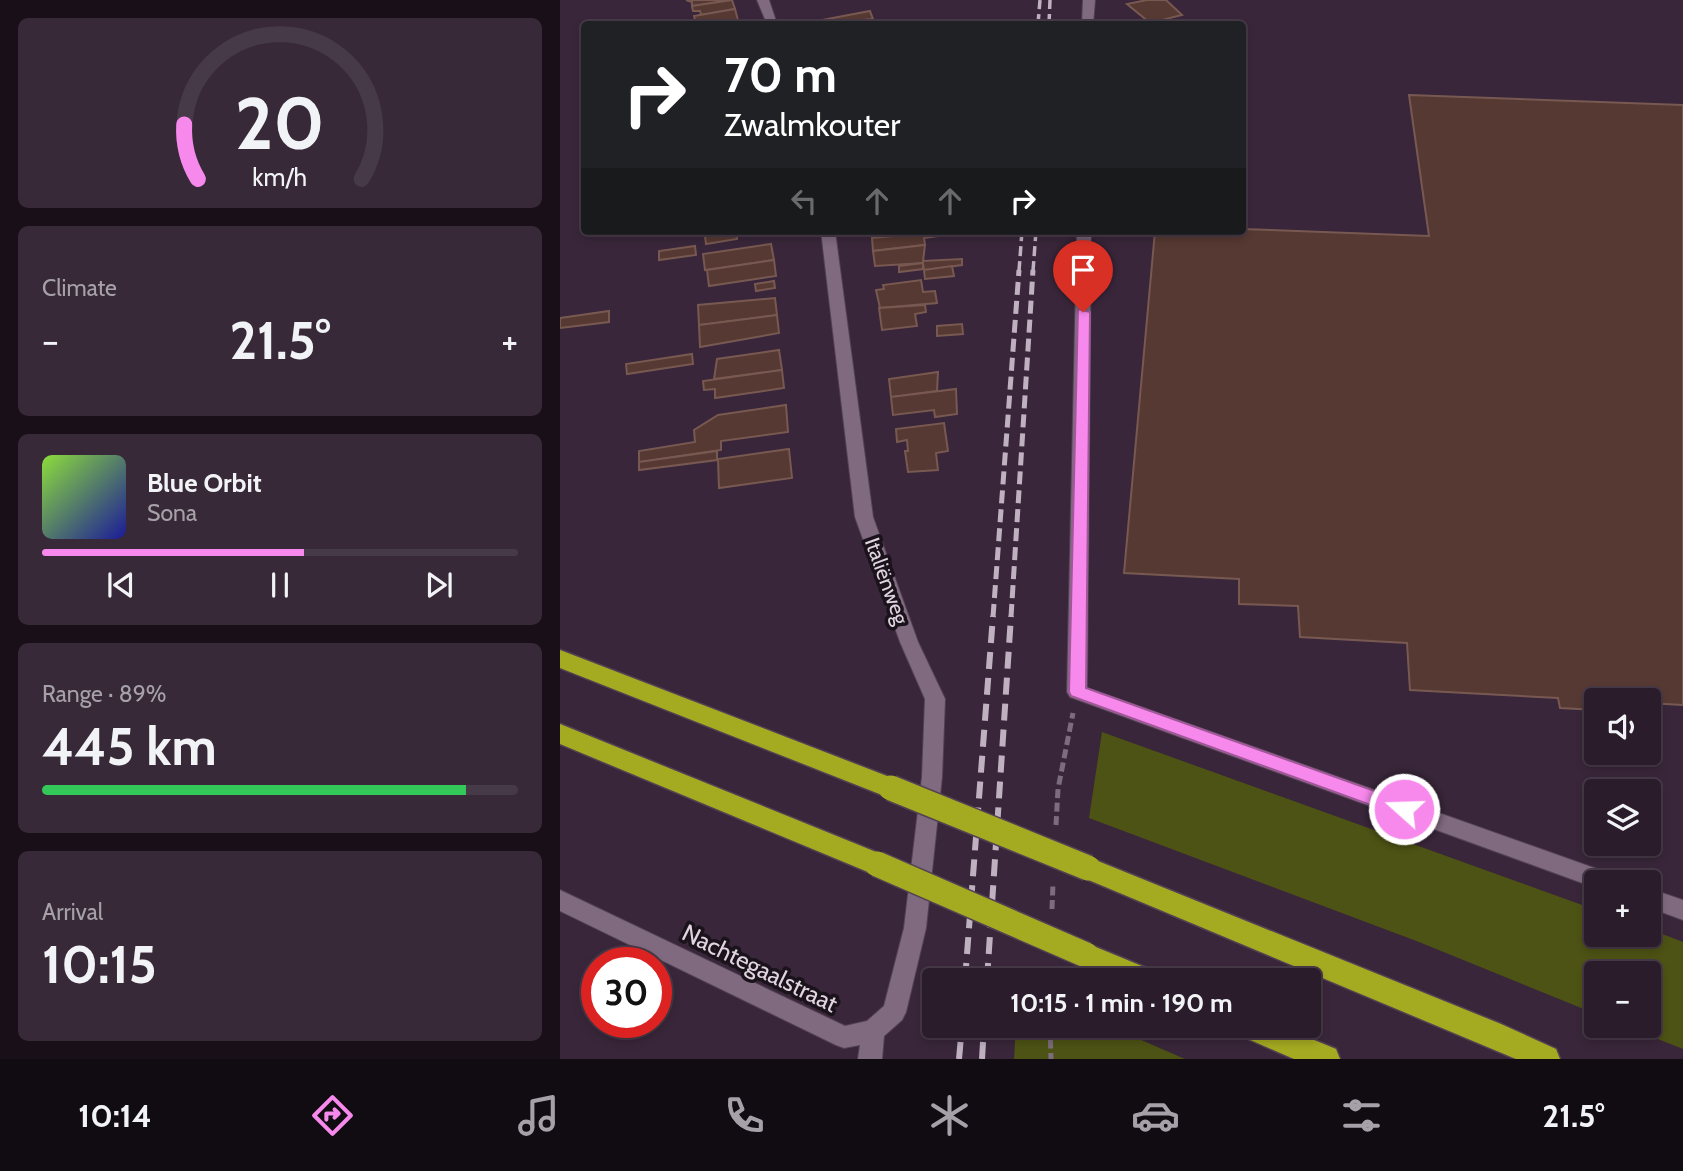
<!DOCTYPE html>
<html lang="en">
<head>
<meta charset="utf-8">
<style>
  :root { --surface:#2b1c2c; --page:#372938; --text:#f1f3f6; --muted:#a6a1a9; --line:#473a48; --accent:#f788ec }
  body { margin:0; font-family:Cabin,sans-serif; background:var(--page); color:var(--text); height:100vh; display:flex; flex-direction:column; font-size:26px; white-space:nowrap }
  * { box-sizing:border-box; margin:0 }
  p { font-size:23px; color:var(--muted) }
  .icon { flex:none; width:38px; height:38px; fill:none; stroke:currentColor; stroke-width:2; stroke-linecap:round; stroke-linejoin:round }
  .map { position:relative; flex:1; overflow:hidden }
  .details { display:flex; flex-direction:column; gap:18px; padding:18px; background:#180f18; width:560px }
  .details>* { flex:none }
  .guide { position:absolute; left:21px; top:21px; width:665px; height:214px; border-radius:7px; box-shadow:0 4px 10px #0003,0 0 0 2px var(--line); background:#202124; color:#fff; overflow:hidden }
  .fabs { position:absolute; left:1024px; top:688px; display:grid; gap:14px }
  .fabs a { display:grid; place-items:center; width:77px; height:77px; border-radius:7px; background:var(--surface); box-shadow:0 4px 10px #0003,0 0 0 2px var(--line); font-size:35px }
  .speed { position:absolute; left:21px; top:947px; display:flex; gap:14px; font-size:35px; font-weight:700; text-align:center }
  .speed>* { display:grid; place-content:center; width:91px; height:91px; border-radius:50%; background:var(--surface); box-shadow:0 4px 10px #0003,0 0 0 2px var(--line); line-height:1 }
  .speed .limit { border:10px solid #d22; background:#fff; color:#111 }
  .pin { position:absolute; display:grid; place-items:center; width:60px; height:60px; color:#fff; margin:-72px -30px; border-radius:50% 50% 50% 0; rotate:-45deg; box-shadow:0 0 7px #0007 }
  .pin .icon { rotate:45deg }
  .me { position:absolute; width:77px; margin:-38px; rotate:290deg; stroke-linejoin:round; filter:drop-shadow(0 0 5px #0008) }
  .turn { display:flex; align-items:center; gap:24px; height:147px; padding:0 28px; font-size:32px }
  .turn .icon { width:91px; height:91px; stroke-width:2.5 }
  .turn b { display:block; font-size:49px; line-height:60px }
  .lanes { display:flex; align-items:center; height:66px; padding:0 28px; background:#0003; justify-content:center; gap:35px; direction:ltr }
  .lanes .off { opacity:.35 }
  .big { font-size:52px; font-weight:700; line-height:1.1 }
  .details .widget { flex:1; display:flex; flex-direction:column; justify-content:center; gap:10px; min-width:0; padding:0 24px; border-radius:10px; background:var(--page) }
  .details .dial { align-items:center; gap:0 }
  .dial svg { height:182px; overflow:visible; fill:none; stroke:var(--line); stroke-width:7; stroke-linecap:round; text-anchor:middle }
  .dial text { fill:var(--text); stroke:none }
  .song { display:flex; align-items:center; gap:21px }
  .cover { width:84px; height:84px; border-radius:10px; background:linear-gradient(135deg,hsl(90 70% 55%),hsl(240 70% 35%)) }
  .played { height:7px; border-radius:4px; background:linear-gradient(90deg,var(--accent) 55%,var(--line) 55%) }
  .keys { display:flex; justify-content:space-around; direction:ltr }
  .heat { display:flex; justify-content:space-between; align-items:center; font-size:38px; direction:ltr }
  .charge { height:10px; border-radius:5px; background:linear-gradient(90deg,#34c759 89%,var(--line) 0) }
  .trip { position:absolute; left:362px; top:968px; width:399px; height:70px; border-radius:7px; background:var(--surface); box-shadow:0 4px 10px #0003,0 0 0 2px var(--line); font-weight:700; line-height:70px; text-align:center }
  .menu { display:flex; height:112px; justify-content:space-around; align-items:center; background:#110b12; color:var(--muted) }
  .menu .icon { width:49px; height:49px }
  .menu .current { color:var(--accent) }
  .menu b { font-size:32px; color:var(--text) }
  main { display:flex; flex:1; min-height:0 }
  .map>svg:first-child { display:block }
</style>
</head>
<body>
<main>
<section class="details">
<div class="widget dial"><svg viewBox="0 0 100 80">
<path d="M14 69A42 42 0 1 1 86 69"/>
<path d="M14 69A42 42 0 0 1 8 45" stroke="#f788ec"/>
<text x="50" y="56" font-size="32" font-weight="700">20</text>
<text x="50" y="72" font-size="11">km/h</text>
</svg></div>
<div class="widget"><p>Climate</p>
<div class="heat"><a>−</a><b class="big">21.5°</b><a>+</a></div>
</div>
<div class="widget">
<div class="song"><i class="cover"></i><div><b>Blue Orbit</b><p>Sona</p></div></div>
<div class="played"></div>
<div class="keys"><svg class="icon" aria-label="previous" viewBox="0 0 24 24"><path d="M18 5L8 12l10 7zM5 5v14"/></svg><svg class="icon" aria-label="pause" viewBox="0 0 24 24"><path d="M8 5v14M16 5v14"/></svg><svg class="icon" aria-label="next" viewBox="0 0 24 24"><path d="M6 5l10 7-10 7zM19 5v14"/></svg></div>
</div>
<div class="widget"><p>Range · 89%</p><b class="big">445 km</b><div class="charge"></div></div>
<div class="widget"><p>Arrival</p><b class="big">10:15</b></div>
</section>
<div class="map">
<svg width="1123" height="1059" viewBox="0 0 1123 1059">
  <rect width="100%" height="100%" fill="#39263a"/>
  <g fill="#4d5314">
    <polygon points="542,732 1036,910 1036,934 1088,934 1089,929 1123,942 1123,1049 1065,1026 1088,1026 1088,973 1036,973 1036,1014 859,942 529,818"/>
    <polygon points="456,1026 549,1026 625,1059 454,1059"/>
  </g>
  <g fill="#563932" stroke="#785951" stroke-width="2">
    <polygon points="126,0 172,0 132,6 132,2"/>
    <polygon points="172,0 175,9 141,15 140,11 133,11 132,6"/>
    <polygon points="587,0 606,0 622,15 590,23 567,4"/>
    <polygon points="175,9 178,20 136,24 134,16"/>
    <polygon points="310,11 313,19 303,20 304,24 263,24 262,20"/>
    <polygon points="849,95 1123,105 1123,705 1088,703 1088,700 1036,700 1036,710 1000,708 998,698 850,690 847,643 740,637 738,606 679,604 679,579 564,573 595,231 682,229 869,236"/>
    <polygon points="311,231 355,231 355,233 312,238"/>
    <polygon points="388,231 385,235 364,238 365,245 313,251 312,238"/>
    <polygon points="176,232 177,239 146,244 145,236"/>
    <polygon points="211,244 214,260 145,270 143,254"/>
    <polygon points="365,245 363,261 402,259 402,265 364,270 363,263 315,266 313,251"/>
    <polygon points="135,246 136,255 99,260 99,251"/>
    <polygon points="214,260 216,276 149,286 147,270"/>
    <polygon points="363,263 363,269 339,272 339,266"/>
    <polygon points="392,266 394,276 365,279 364,270"/>
    <polygon points="361,280 363,292 375,291 377,303 320,308 316,290 324,289 323,285"/>
    <polygon points="214,281 215,288 196,291 195,284"/>
    <polygon points="215,298 217,315 139,325 138,305"/>
    <polygon points="365,305 366,312 355,314 357,326 322,330 319,308"/>
    <polygon points="49,311 49,322 0,328 0,318"/>
    <polygon points="217,315 219,333 140,347 139,325"/>
    <polygon points="402,324 403,334 377,336 377,326"/>
    <polygon points="219,350 222,370 154,379 157,359"/>
    <polygon points="132,354 133,364 67,374 66,364"/>
    <polygon points="222,370 224,388 155,398 155,389 144,390 143,381"/>
    <polygon points="378,372 377,391 331,397 329,379"/>
    <polygon points="396,389 397,414 375,417 374,410 333,415 331,397"/>
    <polygon points="226,405 228,432 161,441 161,450 79,462 79,451 135,442 134,430 158,415"/>
    <polygon points="384,423 388,451 376,453 378,470 348,472 345,451 348,451 347,440 337,442 336,429"/>
    <polygon points="229,449 232,478 159,488 158,459"/>
    <polygon points="157,451 157,460 79,470 79,462"/>
  </g>
  <g fill="none" stroke-linecap="round" stroke-linejoin="round">
    <g stroke="#524253" stroke-width="2">
      <g id="minor">
        <polygon points="197,0 209,0 217,24 207,24"/>
        <polygon points="523,0 535,0 533,24 522,24"/>
        <polygon points="261,231 275,231 313,517 358,642 385,699 382,777 366,928 346,1012 342,1020 324,1036 322,1059 298,1059 300,1045 284,1048 276,1045 0,911 0,890 285,1026 307,1021 324,1006 344,928 362,777 365,699 340,642 295,517"/>
        <polygon points="517,231 531,231 527,688 1054,875 1057,882 1036,882 1036,888 510,697 507,692"/>
        <polygon points="1088,888 1123,900 1123,920 1088,907"/>
      </g>
    </g>
    <g stroke="#524253" stroke-width="3">
      <g id="highway">
        <polygon points="0,650 340,781 343,788 340,795 331,798 322,795 0,668"/>
        <polygon points="0,724 326,856 330,864 326,872 317,875 308,872 0,744"/>
        <polygon points="528,857 941,1024 996,1049 1000,1059 956,1059 519,876 515,868 519,860"/>
        <polygon points="526,943 594,971 598,980 554,980 516,964 513,955 516,946"/>
        <polygon points="675,1026 720,1026 776,1049 780,1059 734,1059 679,1035"/>
      </g>
    </g>
    <g stroke="#7c6c7d" stroke-width="5" stroke-dasharray="9 4.5" stroke-linecap="butt">
      <polyline points="496,825 498,789 513,713"/>
      <polyline points="492,909 493,883"/>
      <polyline points="488,980 489,967"/>
      <polyline points="490,1026 491,1059"/>
    </g>
    <use href="#minor" fill="#806a80" fill-rule="evenodd"/>
    <use href="#highway" fill="#a5ab21" fill-rule="evenodd"/>
    <g stroke="#bfb1c0" stroke-width="3.5" stroke-dasharray="10 5" stroke-linecap="butt">
      <polyline points="478,24 480,0"/>
      <polyline points="489,24 490,0"/>
      <polyline points="459,271 462,231"/>
      <polyline points="473,271 476,231"/>
    </g>
    <g stroke="#bfb1c0" stroke-width="5" stroke-dasharray="13 6" stroke-linecap="butt">
      <polyline points="433,617 459,270"/>
      <polyline points="451,617 473,270"/>
    </g>
    <g stroke="#bfb1c0" stroke-width="6" stroke-dasharray="17 9" stroke-linecap="butt">
      <polyline points="405,980 433,616"/>
      <polyline points="427,980 451,616"/>
      <polyline points="399,1059 402,1026"/>
      <polyline points="422,1059 424,1026"/>
    </g>
    <g stroke="#524253" stroke-width="28" stroke-linecap="butt">
      <g id="highway-bridge">
        <polyline points="331,788 528,868"/>
        <polyline points="317,864 526,955"/>
      </g>
    </g>
    <use href="#highway-bridge" stroke="#a5ab21" stroke-width="25"/>
  </g>
  <polygon fill="#f788ec" stroke="#a15899" stroke-width="2" points="518,309 530,312 526,688 851,804 854,809 851,815 838,815 511,696 509,692"/>
  <g text-anchor="middle" dominant-baseline="central" stroke-width="7" stroke-linejoin="round" paint-order="stroke">
    <g font-size="21" fill="#e2d5e2" stroke="#1b131b">
      <text transform="translate(327 581) rotate(70)">Italiënweg</text>
    </g>
    <g font-size="24" fill="#e2d5e2" stroke="#1b131b">
      <text transform="translate(200 968) rotate(26)">Nachtegaalstraat</text>
    </g>
  </g>
</svg>
<div class="fabs">
<a><svg class="icon" aria-label="sound" viewBox="0 0 24 24"><path d="M4 9h4l5-4v14l-5-4H4zM17 9q2 3 0 6"/></svg></a>
<a><svg class="icon" aria-label="layers" viewBox="0 0 24 24"><path d="M12 4l9 5-9 5-9-5zM3 14l9 5 9-5"/></svg></a>
<a>+</a>
<a>−</a>
</div>
<div class="speed"><div class="limit">30</div></div>
<div class="pin" style="left:523px;top:312px;background:#d93025"><svg class="icon" aria-label="arrive" viewBox="0 0 24 24"><path d="M6 21V4h12l-3 4 3 4H6"/></svg></div>
<svg class="me" style="left:844px;top:809px" viewBox="-20 -20 40 40"><circle r="17" fill="#f788ec" stroke="#fff" stroke-width="3"/><path d="M0-11L8 9 0 5-8 9z" fill="#fff"/></svg>
<div class="trip">10:15 · 1 min · 190 m</div>
<div class="guide">
<div class="turn"><svg class="icon" aria-label="right" viewBox="0 0 24 24"><path d="M7 20v-9h11M14 6l5 5-5 5"/></svg><div><b>70 m</b>Zwalmkouter</div></div>
<div class="lanes"><svg class="icon off" aria-label="left" viewBox="0 0 24 24"><path d="M17 20v-9H6M10 6l-5 5 5 5"/></svg><svg class="icon off" aria-label="ahead" viewBox="0 0 24 24"><path d="M12 20V5M6 11l6-6 6 6"/></svg><svg class="icon off" aria-label="ahead" viewBox="0 0 24 24"><path d="M12 20V5M6 11l6-6 6 6"/></svg><svg class="icon" aria-label="right" viewBox="0 0 24 24"><path d="M7 20v-9h11M14 6l5 5-5 5"/></svg></div>
</div>
</div>
</main>
<nav class="menu">
<b>10:14</b>
<svg class="icon current" aria-label="directions" viewBox="0 0 24 24"><path d="M12 3l9 9-9 9-9-9zM9 14v-3h6M13 9l2 2-2 2"/></svg>
<svg class="icon" aria-label="music" viewBox="0 0 24 24"><path d="M9 18V5l10-2v13"/><circle cx="6" cy="18" r="3"/><circle cx="16" cy="16" r="3"/></svg>
<svg class="icon" aria-label="phone" viewBox="0 0 24 24"><path d="M5 4h4l2 5-3 2q2 4 5 5l2-3 5 2v4C11 20 4 13 5 4z"/></svg>
<svg class="icon" aria-label="climate" viewBox="0 0 24 24"><path d="M12 3v18M4 7l16 10M4 17L20 7"/></svg>
<svg class="icon" aria-label="car" viewBox="0 0 24 24"><path d="M5 17H2v-5l4-1 3-4h7l3 4 3 1v5h-3M9 17h6M6 11h13"/><circle cx="7" cy="17" r="2"/><circle cx="17" cy="17" r="2"/></svg>
<svg class="icon" aria-label="filters" viewBox="0 0 24 24"><path d="M4 7h16M4 17h16"/><circle cx="9" cy="7" r="2"/><circle cx="15" cy="17" r="2"/></svg>
<b>21.5°</b>
</nav>
</body>
</html>
